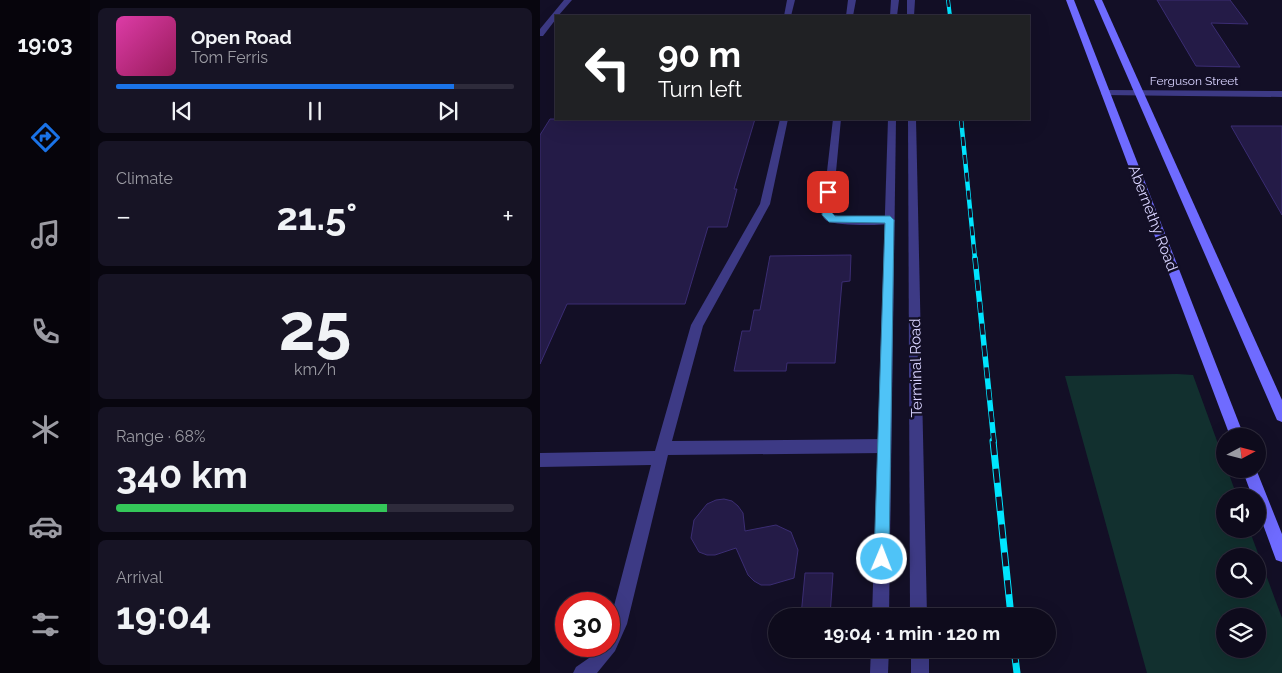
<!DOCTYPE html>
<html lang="en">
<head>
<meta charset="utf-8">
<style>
  :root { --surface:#0e0b1c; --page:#171425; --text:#f1f3f6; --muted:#9b9ba3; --line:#2e2b3b; --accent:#1a73e8 }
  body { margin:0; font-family:Raleway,sans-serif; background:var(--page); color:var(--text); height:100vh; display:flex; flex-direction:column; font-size:19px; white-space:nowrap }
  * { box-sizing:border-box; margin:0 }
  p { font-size:16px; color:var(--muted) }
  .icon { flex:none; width:28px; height:28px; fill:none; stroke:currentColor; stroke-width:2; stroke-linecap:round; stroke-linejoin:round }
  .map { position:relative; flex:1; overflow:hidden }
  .details { display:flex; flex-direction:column; gap:8px; padding:8px; background:#08060f; width:450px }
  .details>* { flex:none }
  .top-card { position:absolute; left:15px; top:15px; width:475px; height:105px; border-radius:0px; box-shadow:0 5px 20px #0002,0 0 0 1px var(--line); background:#202124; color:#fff; overflow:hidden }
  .needle { width:32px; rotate:83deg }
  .tools { position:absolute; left:676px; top:428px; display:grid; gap:10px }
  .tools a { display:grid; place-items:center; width:50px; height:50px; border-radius:50%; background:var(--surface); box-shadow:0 5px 20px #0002,0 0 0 1px var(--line); font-size:25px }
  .speed { position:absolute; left:15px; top:592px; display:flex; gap:10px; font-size:25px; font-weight:700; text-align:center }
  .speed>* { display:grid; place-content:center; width:65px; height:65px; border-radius:50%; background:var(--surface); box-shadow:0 5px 20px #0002,0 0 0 1px var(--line); line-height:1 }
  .speed .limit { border:8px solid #d22; background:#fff; color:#111 }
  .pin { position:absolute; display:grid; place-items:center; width:42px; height:42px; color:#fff; margin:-21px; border-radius:10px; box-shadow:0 2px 8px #0006 }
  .me { position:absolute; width:55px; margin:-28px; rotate:1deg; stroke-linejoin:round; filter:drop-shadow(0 0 4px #0008) }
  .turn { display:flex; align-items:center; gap:18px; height:105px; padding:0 20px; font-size:22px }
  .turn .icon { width:65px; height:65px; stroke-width:2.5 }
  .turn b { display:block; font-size:35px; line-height:42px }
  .big { font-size:38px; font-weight:700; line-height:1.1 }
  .details .tile { flex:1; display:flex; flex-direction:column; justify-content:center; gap:8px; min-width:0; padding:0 18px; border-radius:8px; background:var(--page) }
  .details .dial { align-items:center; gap:0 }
  .dial b { font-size:65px; line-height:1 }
  .song { display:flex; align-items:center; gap:15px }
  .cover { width:60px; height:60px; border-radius:8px; background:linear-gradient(135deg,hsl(320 70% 55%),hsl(330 70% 35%)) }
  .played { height:5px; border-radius:2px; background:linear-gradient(90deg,var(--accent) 85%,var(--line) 85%) }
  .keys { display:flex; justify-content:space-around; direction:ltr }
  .heat { display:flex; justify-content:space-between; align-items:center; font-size:28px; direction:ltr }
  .charge { height:8px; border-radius:4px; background:linear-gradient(90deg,#34c759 68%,var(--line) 0) }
  .trip { position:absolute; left:228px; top:608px; width:288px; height:50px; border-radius:25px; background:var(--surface); box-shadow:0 5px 20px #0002,0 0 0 1px var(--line); font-weight:700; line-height:50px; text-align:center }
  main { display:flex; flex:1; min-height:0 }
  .tabs { display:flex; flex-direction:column; width:90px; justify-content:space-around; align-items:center; background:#06040b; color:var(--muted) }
  .tabs .icon { width:35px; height:35px }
  .tabs .selected { color:var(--accent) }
  .tabs b { font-size:22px; color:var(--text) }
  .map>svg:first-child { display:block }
</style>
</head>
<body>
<main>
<nav class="tabs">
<b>19:03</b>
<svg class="icon selected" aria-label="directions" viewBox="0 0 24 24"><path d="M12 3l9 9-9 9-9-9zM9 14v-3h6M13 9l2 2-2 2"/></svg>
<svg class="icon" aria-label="music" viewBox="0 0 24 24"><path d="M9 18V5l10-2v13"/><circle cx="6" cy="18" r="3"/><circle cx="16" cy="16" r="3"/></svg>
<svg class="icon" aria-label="phone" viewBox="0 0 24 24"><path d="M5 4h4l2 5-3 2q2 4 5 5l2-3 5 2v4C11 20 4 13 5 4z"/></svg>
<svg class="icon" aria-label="climate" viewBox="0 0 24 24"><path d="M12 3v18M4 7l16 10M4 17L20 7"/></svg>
<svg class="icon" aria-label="car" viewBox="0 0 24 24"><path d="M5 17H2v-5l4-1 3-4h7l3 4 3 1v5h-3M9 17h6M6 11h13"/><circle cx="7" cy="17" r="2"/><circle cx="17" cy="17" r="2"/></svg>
<svg class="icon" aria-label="filters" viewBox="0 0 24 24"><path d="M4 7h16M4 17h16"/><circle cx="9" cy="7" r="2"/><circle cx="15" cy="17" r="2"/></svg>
</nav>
<section class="details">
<div class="tile">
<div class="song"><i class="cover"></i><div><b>Open Road</b><p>Tom Ferris</p></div></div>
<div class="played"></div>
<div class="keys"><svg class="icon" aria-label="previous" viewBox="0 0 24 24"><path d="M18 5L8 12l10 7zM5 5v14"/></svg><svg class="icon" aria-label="pause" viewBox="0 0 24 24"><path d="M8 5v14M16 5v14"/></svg><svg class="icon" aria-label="next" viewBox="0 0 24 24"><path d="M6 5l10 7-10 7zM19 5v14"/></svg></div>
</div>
<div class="tile"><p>Climate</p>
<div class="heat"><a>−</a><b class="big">21.5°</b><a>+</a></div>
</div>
<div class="tile dial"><b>25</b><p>km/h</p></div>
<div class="tile"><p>Range · 68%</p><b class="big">340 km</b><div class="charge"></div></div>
<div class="tile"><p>Arrival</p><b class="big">19:04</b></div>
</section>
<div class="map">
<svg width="742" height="673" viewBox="0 0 742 673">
  <rect width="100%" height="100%" fill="#130f26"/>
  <path fill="#12302f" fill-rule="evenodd" d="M637,374L653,375L685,463V469H687L697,496H685V529H709L742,618V673H607L525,376ZM685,556H718V589H685ZM685,616H718V649H685Z"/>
  <g fill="#241b47" stroke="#3b2d73">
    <polygon points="617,0 690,0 708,24 671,23 700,67 656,66"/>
    <polygon points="10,119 215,119 194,189 197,189 187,227 168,227 145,304 27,304 0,364 0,135"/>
    <polygon points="691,126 742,126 742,215"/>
    <polygon points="311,255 310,281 302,282 295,363 247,363 246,371 194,371 202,331 210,331 214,310 220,310 230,256"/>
    <polygon points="184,499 192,501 198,506 203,513 205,531 236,525 251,532 258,550 254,578 230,585 221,585 214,581 208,575 196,548 175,555 167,555 159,552 151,538 154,520 167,504 176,500"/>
    <polygon points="265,573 293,573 290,616 261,616"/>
  </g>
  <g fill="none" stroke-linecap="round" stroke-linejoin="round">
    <g fill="#3d3a85" fill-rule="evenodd">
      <polygon points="24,0 32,0 18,16 16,16 16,19 3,36 0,36 0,29"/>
      <polygon points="247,0 255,0 251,16 244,16"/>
      <polygon points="308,0 316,0 313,16 306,16"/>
      <polygon points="240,119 248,119 230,204 163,326 132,441 344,439 349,441 351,446 349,451 344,453 128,455 87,624 75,651 57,673 33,673 36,667 49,658 57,646 69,646 69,625 111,465 0,467 0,453 115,451 151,325 220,204"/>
      <path d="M293,119H301L292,214L298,216H350L355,220L354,223C343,226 297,226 287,221C284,219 283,217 282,215Z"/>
    </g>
    <g fill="#3d3a85" fill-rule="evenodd">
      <polygon points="351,0 359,0 357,16 350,16"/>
      <polygon points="367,0 375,0 374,16 367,16"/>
      <polygon points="565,90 742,91 742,97 562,95 561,93"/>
      <polygon points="348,119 356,119 349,616 332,616"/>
      <polygon points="368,119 376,119 387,616 370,616"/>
      <polygon points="331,649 349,649 348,673 330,673"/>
      <rect x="371" y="649" width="18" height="24"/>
    </g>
    <g fill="#6f6bff" fill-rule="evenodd">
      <polygon points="526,0 534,0 704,436 690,436"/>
      <polygon points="554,0 562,0 742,400 742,422 737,420"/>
      <polygon points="702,469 716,469 742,534 742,562 736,560 718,511 718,496 712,496"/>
    </g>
    <g stroke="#00e5ff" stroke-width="4">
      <polyline id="rail-far3" points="408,0 410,16"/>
    </g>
    <g stroke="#00e5ff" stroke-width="4.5">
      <polyline id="rail-far2" points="421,119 435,259"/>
    </g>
    <g stroke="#00e5ff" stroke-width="5.5">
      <polyline id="rail-far1" points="435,258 454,442"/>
    </g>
    <g stroke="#00e5ff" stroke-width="7">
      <g id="rail">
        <polyline points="453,441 471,616"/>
        <polyline points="474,649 477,673"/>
      </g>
    </g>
    <use href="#rail-far3" stroke="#130f26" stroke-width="2.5" stroke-dasharray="7" stroke-linecap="butt"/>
    <use href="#rail-far2" stroke="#130f26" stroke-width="3" stroke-dasharray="9" stroke-linecap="butt"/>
    <use href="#rail-far1" stroke="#130f26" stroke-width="4" stroke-dasharray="11" stroke-linecap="butt"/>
    <use href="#rail" stroke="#130f26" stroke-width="5" stroke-dasharray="14" stroke-linecap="butt"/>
  </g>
  <polygon fill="#4fc3f7" stroke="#337fa1" points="288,189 293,192 292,213 295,216 350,216 354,220 349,559 347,565 342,567 337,565 334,559 345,223 289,222 282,215 284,192"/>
  <g text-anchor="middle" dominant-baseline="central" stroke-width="5" stroke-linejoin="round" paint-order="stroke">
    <g font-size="12" fill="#d9d4ff" stroke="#130f26">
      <text x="654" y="81">Ferguson Street</text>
    </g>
    <g font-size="15" fill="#d9d4ff" stroke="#130f26">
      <text transform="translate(613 218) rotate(69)">Abernethy Road</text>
      <text transform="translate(376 368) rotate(-91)">Terminal Road</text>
    </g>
  </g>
</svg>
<div class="tools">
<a><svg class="needle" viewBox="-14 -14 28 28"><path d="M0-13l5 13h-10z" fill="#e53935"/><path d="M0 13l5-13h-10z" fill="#9b9ba3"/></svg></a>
<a><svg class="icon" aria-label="sound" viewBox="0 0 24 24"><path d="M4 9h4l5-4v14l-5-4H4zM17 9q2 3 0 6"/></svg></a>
<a><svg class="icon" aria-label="search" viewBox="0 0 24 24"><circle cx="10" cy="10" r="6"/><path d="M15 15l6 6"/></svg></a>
<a><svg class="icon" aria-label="layers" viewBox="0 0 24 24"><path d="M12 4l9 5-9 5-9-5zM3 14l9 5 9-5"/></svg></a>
</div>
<div class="speed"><div class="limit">30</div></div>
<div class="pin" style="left:288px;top:192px;background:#d93025"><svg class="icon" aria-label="arrive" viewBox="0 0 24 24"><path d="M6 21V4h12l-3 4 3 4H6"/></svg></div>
<svg class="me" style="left:342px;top:559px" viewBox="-20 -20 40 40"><circle r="17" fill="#4fc3f7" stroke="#fff" stroke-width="3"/><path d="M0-11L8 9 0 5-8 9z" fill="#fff"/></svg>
<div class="trip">19:04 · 1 min · 120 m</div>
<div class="top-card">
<div class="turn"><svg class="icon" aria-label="left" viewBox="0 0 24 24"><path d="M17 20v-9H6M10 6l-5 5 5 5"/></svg><div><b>90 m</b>Turn left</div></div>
</div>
</div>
</main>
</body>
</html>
